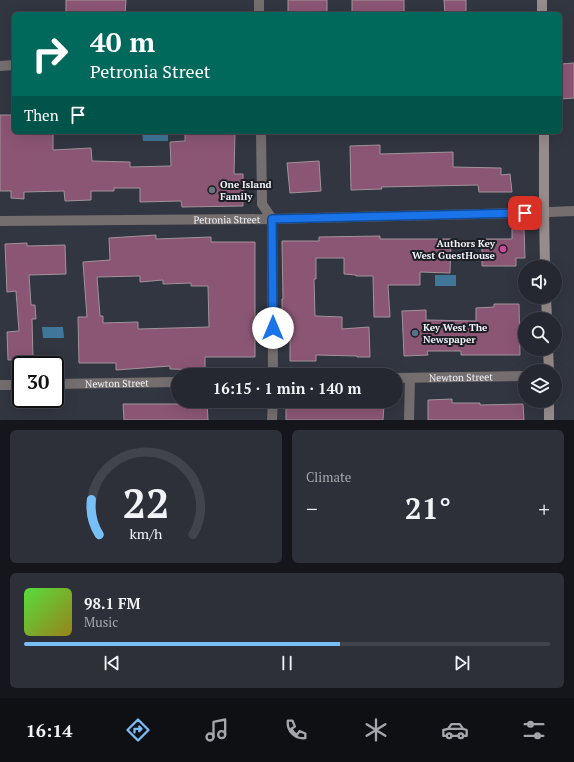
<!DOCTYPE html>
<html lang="en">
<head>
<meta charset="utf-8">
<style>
  :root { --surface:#262831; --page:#2e3039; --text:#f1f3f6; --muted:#a4a6ab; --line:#42444d; --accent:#77bff7 }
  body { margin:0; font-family:"PT Serif",serif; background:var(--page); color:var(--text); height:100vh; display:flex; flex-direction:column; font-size:15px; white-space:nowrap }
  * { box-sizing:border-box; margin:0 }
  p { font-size:13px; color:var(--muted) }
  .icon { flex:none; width:22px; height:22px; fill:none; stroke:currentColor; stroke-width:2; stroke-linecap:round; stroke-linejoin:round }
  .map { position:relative; height:420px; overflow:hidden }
  .side { display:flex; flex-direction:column; gap:10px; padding:10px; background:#15161b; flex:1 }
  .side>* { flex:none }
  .guide { position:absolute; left:12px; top:12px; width:550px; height:122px; border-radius:6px; box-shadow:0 4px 16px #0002,0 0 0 1px var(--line); background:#00695c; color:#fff; overflow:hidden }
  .buttons { position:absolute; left:518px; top:260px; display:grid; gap:8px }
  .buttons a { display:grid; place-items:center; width:44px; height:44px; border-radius:50%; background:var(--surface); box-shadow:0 4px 16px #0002,0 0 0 1px var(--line); font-size:20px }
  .speed { position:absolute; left:12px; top:356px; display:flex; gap:8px; font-size:20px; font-weight:700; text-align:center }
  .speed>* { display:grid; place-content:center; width:52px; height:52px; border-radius:50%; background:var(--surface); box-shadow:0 4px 16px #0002,0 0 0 1px var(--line); line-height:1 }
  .speed .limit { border:2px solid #111; border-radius:6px; background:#fff; color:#111 }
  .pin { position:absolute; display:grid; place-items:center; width:34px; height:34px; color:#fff; margin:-17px; border-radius:8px; box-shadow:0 2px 6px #0006 }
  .me { position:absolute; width:44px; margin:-22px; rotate:0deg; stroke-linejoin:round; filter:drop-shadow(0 0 3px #0008) }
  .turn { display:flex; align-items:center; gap:14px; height:84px; padding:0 12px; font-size:18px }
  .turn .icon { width:52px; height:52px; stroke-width:2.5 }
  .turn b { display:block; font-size:28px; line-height:34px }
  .then { display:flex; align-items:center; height:38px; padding:0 12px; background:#0003; gap:8px; font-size:15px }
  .big { font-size:30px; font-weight:600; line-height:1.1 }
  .side .tile { flex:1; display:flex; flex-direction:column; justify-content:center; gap:6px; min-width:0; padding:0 14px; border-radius:6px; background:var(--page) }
  .side .dial { align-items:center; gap:0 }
  .dial svg { height:104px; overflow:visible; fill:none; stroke:var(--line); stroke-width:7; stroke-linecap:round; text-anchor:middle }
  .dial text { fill:var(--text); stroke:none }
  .song { display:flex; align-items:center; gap:12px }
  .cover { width:48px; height:48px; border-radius:6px; background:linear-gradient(135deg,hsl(110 70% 55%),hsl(50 70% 35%)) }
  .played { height:4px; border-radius:2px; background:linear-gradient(90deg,var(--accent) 60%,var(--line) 60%) }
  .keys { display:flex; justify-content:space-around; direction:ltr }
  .heat { display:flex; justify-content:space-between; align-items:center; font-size:22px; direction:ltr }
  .side .tiles { flex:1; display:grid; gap:10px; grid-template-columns:1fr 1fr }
  .tile:last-child { grid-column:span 2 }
  .trip { position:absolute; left:171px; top:368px; width:232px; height:40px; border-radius:20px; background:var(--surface); box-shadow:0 4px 16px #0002,0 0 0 1px var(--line); font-weight:600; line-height:40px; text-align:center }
  .menu { display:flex; height:64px; justify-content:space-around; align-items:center; background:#0f1014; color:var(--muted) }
  .menu .icon { width:28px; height:28px }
  .menu .on { color:var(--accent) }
  .menu b { font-size:18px; color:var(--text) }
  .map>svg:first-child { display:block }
</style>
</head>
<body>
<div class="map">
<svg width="574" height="420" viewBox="0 0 574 420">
  <rect width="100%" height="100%" fill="#323641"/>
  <g fill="#407699">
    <polygon points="142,132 168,132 168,141 143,141"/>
    <rect x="435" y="275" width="21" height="11"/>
    <polygon points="42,327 63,327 64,338 43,338"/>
  </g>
  <g fill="#8b5674" stroke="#a1939a" fill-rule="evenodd">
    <polygon points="66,0 126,0 125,14 66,14"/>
    <rect x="288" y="0" width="39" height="14"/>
    <rect x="352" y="0" width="52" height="14"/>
    <polygon points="444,0 466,0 466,14 445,14"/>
    <polygon points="574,63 574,98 561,99 560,64"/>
    <polygon points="0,115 14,115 14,132 53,132 53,150 91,148 92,161 130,162 130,167 171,166 170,142 185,141 185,132 235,132 234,174 243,174 243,206 182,207 181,201 140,202 140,188 114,188 114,191 91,191 91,200 65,201 64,191 24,192 24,199 11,198 11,191 0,191"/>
    <polygon points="380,145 380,154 453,152 453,167 501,168 501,175 510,174 512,192 479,192 478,185 381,187 382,189 351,190 350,146"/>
    <polygon points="319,161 321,191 290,193 287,163"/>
    <polygon points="524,228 525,258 516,258 516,266 482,266 482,239 512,239 512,229"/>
    <path d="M156,235V239L211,237V242H255V357H205V370L170,369V366L116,370V363H79L78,317H87L83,262L110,260L109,238ZM140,276V282L163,280V284L191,283V286H208L209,327L138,329V322L103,323V316H100L97,277Z"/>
    <polygon points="380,236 380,239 451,239 450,273 420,272 420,285 388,285 390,317 374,317 373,276 356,276 356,275 344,274 344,258 316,258 316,279 314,279 315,316 342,317 342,329 369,327 370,357 357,357 357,356 316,355 316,361 290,361 290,316 282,316 282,299 283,299 282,241 319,241 319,237"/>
    <polygon points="27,243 27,246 65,245 66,274 29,275 31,305 35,305 36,319 32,319 33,359 8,360 7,332 19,331 16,291 7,292 5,244"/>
    <polygon points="494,304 519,304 520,355 461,355 461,351 427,351 428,355 404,356 402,311 426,310 426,320 476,321 476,308 494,307"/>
    <polygon points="452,399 452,403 480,403 480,405 523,404 524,420 428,420 428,400"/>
    <polygon points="207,401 208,420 124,420 123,404 187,404 188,402"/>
    <polygon points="340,404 340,406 371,406 371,404 384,405 383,420 286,420 286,408 320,407 320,405"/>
  </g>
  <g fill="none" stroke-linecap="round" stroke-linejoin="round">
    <g stroke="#756e6e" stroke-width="10">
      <polyline points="259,0 259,14"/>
      <polyline points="0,66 14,65"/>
      <polyline points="261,132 262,204 272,219 273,375"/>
      <path id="s1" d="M0,221L272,219L525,213L574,211"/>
      <path id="s2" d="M396,378L525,376"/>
      <path id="s3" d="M55,384L178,382"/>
      <polyline points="0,385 21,385"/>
      <polyline points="272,420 273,401"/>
      <polyline points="409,420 410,378"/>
    </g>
    <g stroke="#978c8c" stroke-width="10">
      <polyline points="542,0 542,14"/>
      <polyline points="544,132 544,211 545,267"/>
      <polyline points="546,297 547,319"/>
      <polyline points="548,349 549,371"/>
      <polyline points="549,401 549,420"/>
    </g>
  </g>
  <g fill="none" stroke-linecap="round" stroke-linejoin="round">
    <g stroke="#114b97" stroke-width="10">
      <polyline id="route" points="273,328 272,219 525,213"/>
    </g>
    <use href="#route" stroke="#1a73e8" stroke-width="7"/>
  </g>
  <circle fill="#6b7280" stroke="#1c1e23" stroke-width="1.5" cx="212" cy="190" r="4"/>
  <circle fill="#d1479c" stroke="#1c1e23" stroke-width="1.5" cx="503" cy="249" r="4"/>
  <circle fill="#5c6f8a" stroke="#1c1e23" stroke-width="1.5" cx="415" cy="333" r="4"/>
  <g text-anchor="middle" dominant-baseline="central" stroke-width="4" stroke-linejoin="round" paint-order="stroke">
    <g font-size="10" font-weight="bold" fill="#eff2f9" stroke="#1c1e23" text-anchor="start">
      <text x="220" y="184">One Island<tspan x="220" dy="12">Family</tspan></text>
      <text x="495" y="243" text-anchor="end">Authors Key<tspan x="495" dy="12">West GuestHouse</tspan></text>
      <text x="423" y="327">Key West The<tspan x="423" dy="12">Newspaper</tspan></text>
    </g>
    <g font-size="10" fill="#eff2f9" stroke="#1c1e23">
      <text stroke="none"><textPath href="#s1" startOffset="227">Petronia Street</textPath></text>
      <text stroke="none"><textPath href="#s2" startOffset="65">Newton Street</textPath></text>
      <text stroke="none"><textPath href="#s3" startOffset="62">Newton Street</textPath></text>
    </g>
  </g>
</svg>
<div class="buttons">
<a><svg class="icon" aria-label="sound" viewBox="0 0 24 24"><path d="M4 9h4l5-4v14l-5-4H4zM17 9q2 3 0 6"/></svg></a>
<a><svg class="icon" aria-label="search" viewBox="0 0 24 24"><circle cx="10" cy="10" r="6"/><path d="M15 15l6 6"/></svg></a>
<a><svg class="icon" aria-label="layers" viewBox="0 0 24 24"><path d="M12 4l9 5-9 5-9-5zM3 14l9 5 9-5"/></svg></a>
</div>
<div class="speed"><div class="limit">30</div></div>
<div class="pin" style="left:525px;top:213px;background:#d93025"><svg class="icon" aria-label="arrive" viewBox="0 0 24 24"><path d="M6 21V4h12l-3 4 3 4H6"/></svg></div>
<svg class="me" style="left:273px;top:328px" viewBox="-20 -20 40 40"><circle r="19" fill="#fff"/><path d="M0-13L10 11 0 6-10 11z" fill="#1a73e8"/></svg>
<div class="trip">16:15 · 1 min · 140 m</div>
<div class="guide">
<div class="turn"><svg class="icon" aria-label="right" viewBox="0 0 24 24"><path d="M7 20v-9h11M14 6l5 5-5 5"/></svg><div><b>40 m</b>Petronia Street</div></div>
<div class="then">Then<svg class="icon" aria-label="arrive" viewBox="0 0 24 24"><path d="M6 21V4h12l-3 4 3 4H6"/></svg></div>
</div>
</div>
<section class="side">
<div class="tiles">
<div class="tile dial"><svg viewBox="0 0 100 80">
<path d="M14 69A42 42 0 1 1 86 69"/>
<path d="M14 69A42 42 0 0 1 8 42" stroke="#77bff7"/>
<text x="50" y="56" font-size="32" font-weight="700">22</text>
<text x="50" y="72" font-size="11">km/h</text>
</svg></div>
<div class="tile"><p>Climate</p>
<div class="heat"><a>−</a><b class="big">21°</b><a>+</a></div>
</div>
<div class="tile">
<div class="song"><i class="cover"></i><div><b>98.1 FM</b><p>Music</p></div></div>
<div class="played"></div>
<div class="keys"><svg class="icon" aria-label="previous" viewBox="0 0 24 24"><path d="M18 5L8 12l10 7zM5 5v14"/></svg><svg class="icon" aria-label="pause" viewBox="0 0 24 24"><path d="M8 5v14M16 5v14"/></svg><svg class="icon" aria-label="next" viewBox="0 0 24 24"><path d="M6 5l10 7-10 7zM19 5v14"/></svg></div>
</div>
</div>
</section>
<nav class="menu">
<b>16:14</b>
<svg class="icon on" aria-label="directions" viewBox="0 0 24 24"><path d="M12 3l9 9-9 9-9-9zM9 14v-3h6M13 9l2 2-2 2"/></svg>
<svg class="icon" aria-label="music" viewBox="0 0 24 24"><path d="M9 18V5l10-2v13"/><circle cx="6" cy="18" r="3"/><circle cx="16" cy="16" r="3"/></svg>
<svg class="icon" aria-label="phone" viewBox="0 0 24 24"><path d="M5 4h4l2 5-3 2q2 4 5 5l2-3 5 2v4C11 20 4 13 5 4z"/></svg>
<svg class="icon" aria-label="climate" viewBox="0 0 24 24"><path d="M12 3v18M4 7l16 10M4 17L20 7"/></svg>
<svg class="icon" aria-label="car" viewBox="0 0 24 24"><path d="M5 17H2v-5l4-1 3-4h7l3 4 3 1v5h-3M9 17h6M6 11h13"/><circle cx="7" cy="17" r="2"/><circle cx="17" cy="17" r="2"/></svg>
<svg class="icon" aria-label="filters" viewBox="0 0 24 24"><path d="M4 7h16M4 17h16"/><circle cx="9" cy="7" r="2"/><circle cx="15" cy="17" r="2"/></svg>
</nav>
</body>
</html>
